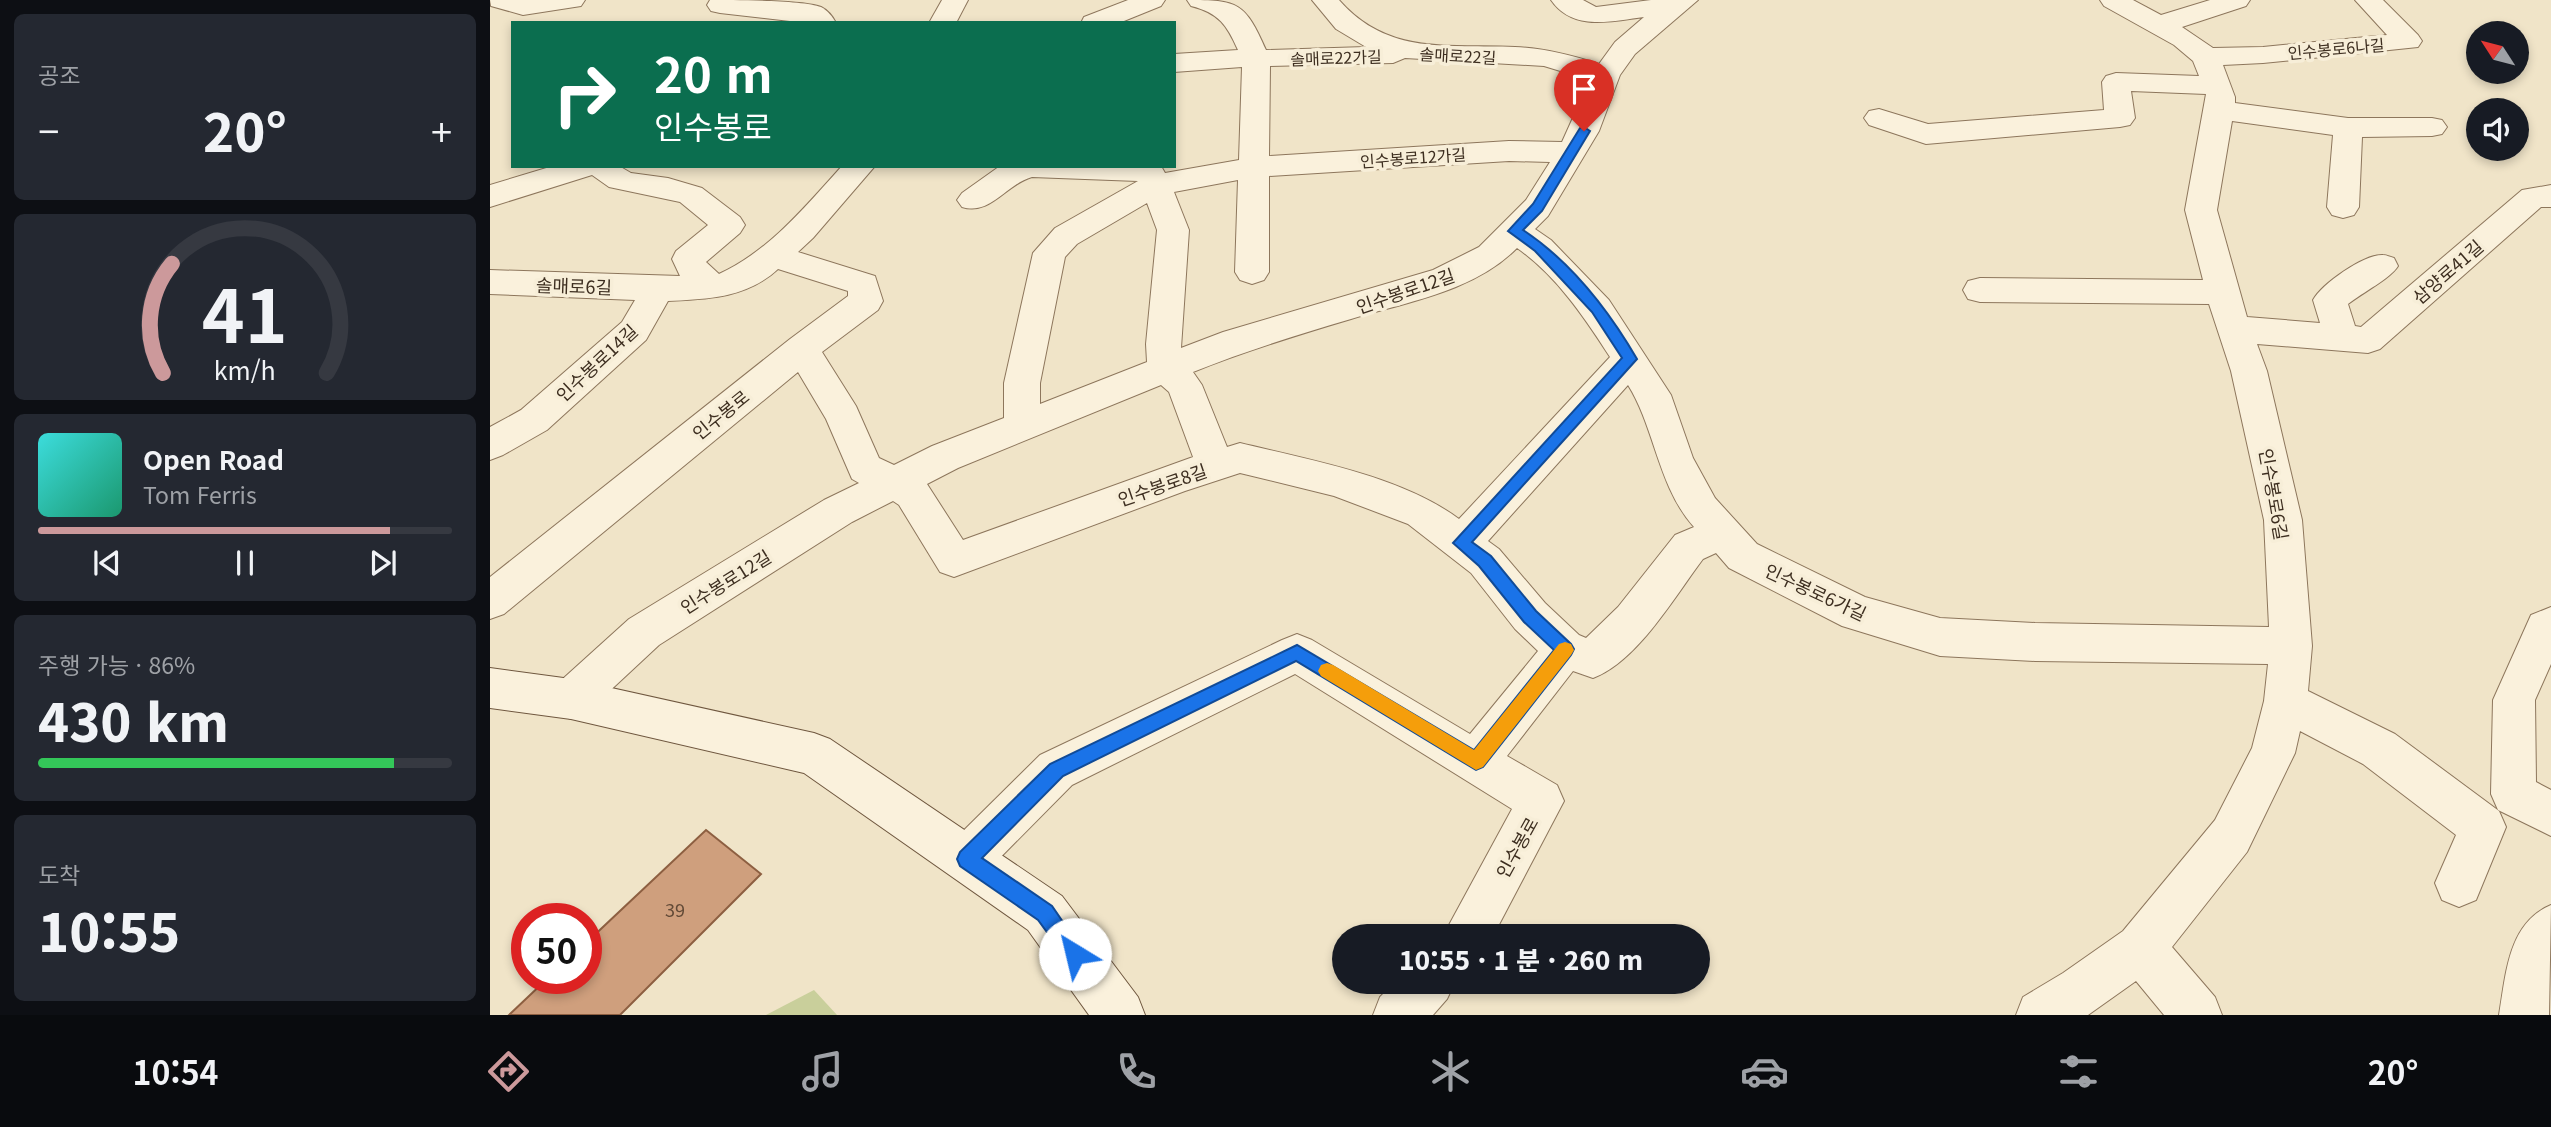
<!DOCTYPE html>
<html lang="ko">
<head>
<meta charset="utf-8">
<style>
  :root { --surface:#171b24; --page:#242831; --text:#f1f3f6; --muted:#9ea1a6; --line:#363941; --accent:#cc999b }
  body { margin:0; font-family:Georgia,"Noto Sans KR",serif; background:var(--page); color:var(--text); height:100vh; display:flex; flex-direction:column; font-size:26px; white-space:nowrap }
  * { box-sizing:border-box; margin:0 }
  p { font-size:23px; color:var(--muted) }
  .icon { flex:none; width:38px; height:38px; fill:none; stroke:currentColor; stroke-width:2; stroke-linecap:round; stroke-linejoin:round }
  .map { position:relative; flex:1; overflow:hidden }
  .sheet { display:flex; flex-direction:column; gap:14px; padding:14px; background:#0d0f14; width:490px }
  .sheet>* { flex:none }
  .top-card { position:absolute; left:21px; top:21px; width:665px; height:147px; border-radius:0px; box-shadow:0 4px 10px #0003; background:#0b6e4f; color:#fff; overflow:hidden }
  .needle { width:46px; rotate:306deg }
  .fabs { position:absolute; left:1976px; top:21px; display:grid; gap:14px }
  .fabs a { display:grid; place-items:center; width:63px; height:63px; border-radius:50%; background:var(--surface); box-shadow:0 4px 10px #0003; font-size:35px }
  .speed { position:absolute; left:21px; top:903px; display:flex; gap:14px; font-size:35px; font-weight:700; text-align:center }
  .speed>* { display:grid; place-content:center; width:91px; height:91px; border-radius:50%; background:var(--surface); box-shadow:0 4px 10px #0003; line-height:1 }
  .speed .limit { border:10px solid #d22; background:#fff; color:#111 }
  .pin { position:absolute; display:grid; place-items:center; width:60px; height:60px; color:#fff; margin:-72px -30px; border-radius:50% 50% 50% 0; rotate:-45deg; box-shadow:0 0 7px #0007 }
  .pin .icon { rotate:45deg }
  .me { position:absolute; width:77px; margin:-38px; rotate:324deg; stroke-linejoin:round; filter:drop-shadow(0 0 5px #0008) }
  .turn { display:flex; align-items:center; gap:24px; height:147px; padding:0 28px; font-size:32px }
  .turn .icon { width:91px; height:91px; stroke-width:2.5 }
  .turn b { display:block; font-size:49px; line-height:60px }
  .big { font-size:52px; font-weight:800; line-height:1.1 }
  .sheet .tile { flex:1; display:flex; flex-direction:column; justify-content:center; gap:10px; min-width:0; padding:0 24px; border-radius:10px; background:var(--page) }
  .sheet .dial { align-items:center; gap:0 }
  .dial svg { height:182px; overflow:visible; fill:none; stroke:var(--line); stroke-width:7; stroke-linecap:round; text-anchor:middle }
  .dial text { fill:var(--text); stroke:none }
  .song { display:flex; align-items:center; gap:21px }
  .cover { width:84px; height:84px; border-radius:10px; background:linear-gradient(135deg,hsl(180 70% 55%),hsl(160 70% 35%)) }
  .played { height:7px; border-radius:4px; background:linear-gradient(90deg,var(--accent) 85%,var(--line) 85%) }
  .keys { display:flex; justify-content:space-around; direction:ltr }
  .heat { display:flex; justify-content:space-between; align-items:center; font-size:38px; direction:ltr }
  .charge { height:10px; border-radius:5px; background:linear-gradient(90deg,#34c759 86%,var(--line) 0) }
  .trip { position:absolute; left:842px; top:924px; width:378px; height:70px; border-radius:35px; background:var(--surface); box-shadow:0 4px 10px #0003; font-weight:800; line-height:70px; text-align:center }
  .tab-bar { display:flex; height:112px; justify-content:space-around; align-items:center; background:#090b0e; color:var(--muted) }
  .tab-bar .icon { width:49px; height:49px }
  .tab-bar .current { color:var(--accent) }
  .tab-bar b { font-size:32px; color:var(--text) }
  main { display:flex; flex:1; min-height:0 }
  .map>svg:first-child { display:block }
</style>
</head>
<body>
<main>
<section class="sheet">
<div class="tile"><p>공조</p>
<div class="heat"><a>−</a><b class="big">20°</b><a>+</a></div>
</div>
<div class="tile dial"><svg viewBox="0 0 100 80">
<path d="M14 69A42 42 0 1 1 86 69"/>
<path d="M14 69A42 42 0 0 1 18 21" stroke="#cc999b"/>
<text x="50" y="56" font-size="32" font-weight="700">41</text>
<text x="50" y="72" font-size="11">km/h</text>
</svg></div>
<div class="tile">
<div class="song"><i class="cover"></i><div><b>Open Road</b><p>Tom Ferris</p></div></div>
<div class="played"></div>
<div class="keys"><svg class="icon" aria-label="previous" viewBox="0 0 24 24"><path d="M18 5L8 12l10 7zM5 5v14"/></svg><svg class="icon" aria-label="pause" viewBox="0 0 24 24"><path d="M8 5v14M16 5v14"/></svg><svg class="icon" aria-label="next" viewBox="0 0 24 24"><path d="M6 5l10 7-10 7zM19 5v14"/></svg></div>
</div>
<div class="tile"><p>주행 가능 · 86%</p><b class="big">430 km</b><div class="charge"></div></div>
<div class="tile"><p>도착</p><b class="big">10:55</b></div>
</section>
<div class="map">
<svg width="2061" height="1015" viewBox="0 0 2061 1015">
  <rect width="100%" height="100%" fill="#f0e4c8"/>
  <polygon fill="#c9cf9b" points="324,990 347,1015 276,1015"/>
  <polygon fill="#cf9f7d" stroke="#8d5f41" stroke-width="2" points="216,830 271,874 130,1015 19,1015 58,978 96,978 96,943"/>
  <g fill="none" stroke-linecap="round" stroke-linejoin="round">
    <g stroke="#8d765c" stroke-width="2">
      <g id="street">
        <polygon points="0,0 95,0 91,6 33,15 1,6"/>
        <path d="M220,0C243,0 313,0 331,7C337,10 343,17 346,23H317L230,13L221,11L217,5Z"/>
        <polygon points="452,0 478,0 466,23 439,23"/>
        <polygon points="638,0 675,0 671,6 629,23 591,23 594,17"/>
        <path d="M697,0C748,0 755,2 776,50L876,47L846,29L822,0H849C898,56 958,44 1025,47C1054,48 1081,55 1109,64L1125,42L1154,17C1122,21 1083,32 1061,0H1093L1106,7L1161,0H1208L1145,54L1130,75L1109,131L1058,216L1045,229L1061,240L1119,300L1181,395L1203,458L1225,498L1267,544L1375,597L1450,618L1545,623L1779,627L1774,520L1741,371L1719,304L1490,302L1478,299L1473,290L1478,281L1490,278L1713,280L1695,210L1716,94L1641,91L1645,118L1640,125L1630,127L1436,144L1379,125L1374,118L1379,111L1389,109L1438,124L1614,110L1612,82L1616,76L1626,73L1709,76L1703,61L1684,45L1614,6L1610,0H1643L1671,15L1720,0H1760L1756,6L1692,27L1723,48L1773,47L1897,35L1865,0H1893L1928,35L1932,41L1928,47L1773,63L1733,65L1745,97V103L1858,118H1942L1952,120L1957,127L1952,134L1942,136L1872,137L1869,207L1864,215L1853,218L1842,215L1837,207L1843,135L1742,121L1727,210L1757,317L1830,323L1823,300C1832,284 1874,254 1893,255C1897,255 1900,257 1904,258L1908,266C1901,278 1872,293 1858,304L1865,326L1871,327L2032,190L2061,185V207H2051L1890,349L1878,353L1767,344L1777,371L1812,520L1822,646L1818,691L1905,734L2009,811L2016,827L1986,900L1969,907L1952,900L1945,883L1966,835L1873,764L1810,731L1805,753L1757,852L1682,947L1725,997L1732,1015H1674L1646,981L1598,1015H1526L1533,997L1573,973L1633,931L1725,820L1762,748L1774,701L1778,664L1545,661L1450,656L1352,626L1239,568L1226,553L1213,559C1185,596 1147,662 1103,678L1083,671L1017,756L1067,785L1074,801L1003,936H953L1022,809L805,674L582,785L493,875L477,882L461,875L454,859L461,843L550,755L792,640L807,634L822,640L980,734L1048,651L1025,629L981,573L918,524L844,496L750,473L695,491L464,577L450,572L409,505L403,501L362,522L169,645L96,713L81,719L66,713L60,699L66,685L139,619L334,500L369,483L362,479L336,419L308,372L14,614L0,619V577L300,339L358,296V291L288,269C257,298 218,299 178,301L156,340L57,430L13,455L0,460V427L31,410L132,322L145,300L0,294V270L190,276L182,259L186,251L218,225L190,202L119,187L102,175L0,207V185L63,166H129L141,173L178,178L212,188L250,217L255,225L250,233L216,262L229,274C279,251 315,207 352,166H385L323,238L308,252L385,276L393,301L388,310L332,352L366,406L389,458L404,465L442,446L514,418V383L543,253L565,228L648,181L542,177C516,184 501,216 472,207L467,200L472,193L510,166H671L675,173L749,160L752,67L684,72V54L748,50C737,25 729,13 701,6ZM915,58L1054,66L1100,80L1072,142L1019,141L779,156L780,66L903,63ZM1019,161L1060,162L1036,200L989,247L943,270L733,332L691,348L699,230L684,192L748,180L745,272L750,280L762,284L774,280L779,272V176ZM657,203L667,230L656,344L657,362L550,404V383L575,257L587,244ZM1027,248C1066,275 1095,318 1120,357L969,519C911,476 820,460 750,443L737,447L712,385L703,372C755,351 807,335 861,319C917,302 985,291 1027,248ZM671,385L679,392L703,457L473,540L437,484L468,468ZM1138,385C1165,428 1168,487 1204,527L1185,535L1128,607L1096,638L1089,635L1055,603L1009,549L998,541Z"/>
        <polygon points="2061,607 2061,664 2045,700 2046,782 2061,790 2061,836 2008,810 2001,794 2003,700 2041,615"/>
        <path d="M2061,905L2059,1015H2009C2016,974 2018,923 2061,905Z"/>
        <polygon points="905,982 965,982 957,999 943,1015 883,1015 890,997"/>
      </g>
    </g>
    <g stroke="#6f573f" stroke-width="2">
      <polygon id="secondary" points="0,668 81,679 324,733 340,739 572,896 648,997 655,1015 599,1015 538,930 314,773 81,719 0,708"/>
    </g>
    <use href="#street" fill="#faf1dc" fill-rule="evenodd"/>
    <use href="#secondary" fill="#faf1dc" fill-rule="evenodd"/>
  </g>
  <path fill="#1a73e8" stroke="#114b97" stroke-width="2" d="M1094,127L1100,131L1052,211L1033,230C1080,261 1119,311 1147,359L982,542L1001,556L1046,611L1081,644L1084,649L1081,655L993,767L986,770L806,661L573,776L492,858L562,906L595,954L592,961L585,964L578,961L548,920L470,866L467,859L470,852L560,764L807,645L984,750L1064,650L1034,622L989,566L963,543L1132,358L1102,312L1045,251L1018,231L1043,204L1090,128Z"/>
  <polygon fill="#f59e0b" points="1075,642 1081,644 1084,650 1081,655 993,767 986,770 831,676 828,671 831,665 837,663 843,665 984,750 1069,644"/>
  <g text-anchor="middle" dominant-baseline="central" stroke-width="7" stroke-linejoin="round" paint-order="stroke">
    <g font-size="16" fill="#3d2e20" stroke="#f7eed8">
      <text transform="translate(1846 48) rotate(-5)">인수봉로6나길</text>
      <text transform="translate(968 55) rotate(3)">솔매로22길</text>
      <text transform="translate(846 57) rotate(-2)">솔매로22가길</text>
      <text transform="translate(923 157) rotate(-4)">인수봉로12가길</text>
    </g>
    <g font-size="18" fill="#3d2e20" stroke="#f7eed8">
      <text transform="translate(1957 271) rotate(-41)">삼양로41길</text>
      <text transform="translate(84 285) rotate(2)">솔매로6길</text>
      <text transform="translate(915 290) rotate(-19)">인수봉로12길</text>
      <text transform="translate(106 362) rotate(-43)">인수봉로14길</text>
      <text transform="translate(230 414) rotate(-39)">인수봉로</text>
      <text transform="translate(672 484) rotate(-19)">인수봉로8길</text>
      <text transform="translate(1785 494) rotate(80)">인수봉로6길</text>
      <text transform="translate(235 581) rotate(-32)">인수봉로12길</text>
      <text transform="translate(1326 591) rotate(25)">인수봉로6가길</text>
      <text transform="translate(1026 847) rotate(-61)">인수봉로</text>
    </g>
    <g font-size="18" fill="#624a37">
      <text x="185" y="909">39</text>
    </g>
  </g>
</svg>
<div class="fabs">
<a><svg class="needle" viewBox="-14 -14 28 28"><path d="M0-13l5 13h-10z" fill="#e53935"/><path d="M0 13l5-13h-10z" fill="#9ea1a6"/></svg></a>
<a><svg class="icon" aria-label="sound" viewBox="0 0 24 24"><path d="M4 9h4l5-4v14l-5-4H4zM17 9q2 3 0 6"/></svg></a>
</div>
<div class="speed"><div class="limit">50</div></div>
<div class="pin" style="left:1094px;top:131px;background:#d93025"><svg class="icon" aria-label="arrive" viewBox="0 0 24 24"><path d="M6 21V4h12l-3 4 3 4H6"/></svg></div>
<svg class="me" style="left:585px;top:954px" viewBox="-20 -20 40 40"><circle r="19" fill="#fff"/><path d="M0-13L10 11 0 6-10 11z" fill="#1a73e8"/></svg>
<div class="trip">10:55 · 1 분 · 260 m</div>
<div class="top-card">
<div class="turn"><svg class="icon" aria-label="right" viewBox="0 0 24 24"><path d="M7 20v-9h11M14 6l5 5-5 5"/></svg><div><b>20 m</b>인수봉로</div></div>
</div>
</div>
</main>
<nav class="tab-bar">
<b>10:54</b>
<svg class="icon current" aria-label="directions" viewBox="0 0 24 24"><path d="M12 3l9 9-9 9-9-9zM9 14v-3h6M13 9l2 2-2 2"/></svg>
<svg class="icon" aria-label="music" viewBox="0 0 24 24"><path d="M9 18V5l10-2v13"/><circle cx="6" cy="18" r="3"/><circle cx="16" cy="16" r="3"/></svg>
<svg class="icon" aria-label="phone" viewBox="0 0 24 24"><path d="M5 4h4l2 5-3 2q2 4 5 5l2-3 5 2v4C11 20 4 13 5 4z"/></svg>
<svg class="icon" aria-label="climate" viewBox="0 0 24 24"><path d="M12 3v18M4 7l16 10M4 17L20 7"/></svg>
<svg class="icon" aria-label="car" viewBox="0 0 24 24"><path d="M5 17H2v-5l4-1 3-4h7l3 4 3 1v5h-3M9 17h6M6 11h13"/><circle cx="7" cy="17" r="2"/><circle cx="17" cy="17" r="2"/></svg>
<svg class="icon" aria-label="filters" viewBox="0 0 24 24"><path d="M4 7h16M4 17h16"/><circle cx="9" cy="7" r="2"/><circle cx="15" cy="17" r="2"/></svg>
<b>20°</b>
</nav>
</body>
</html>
